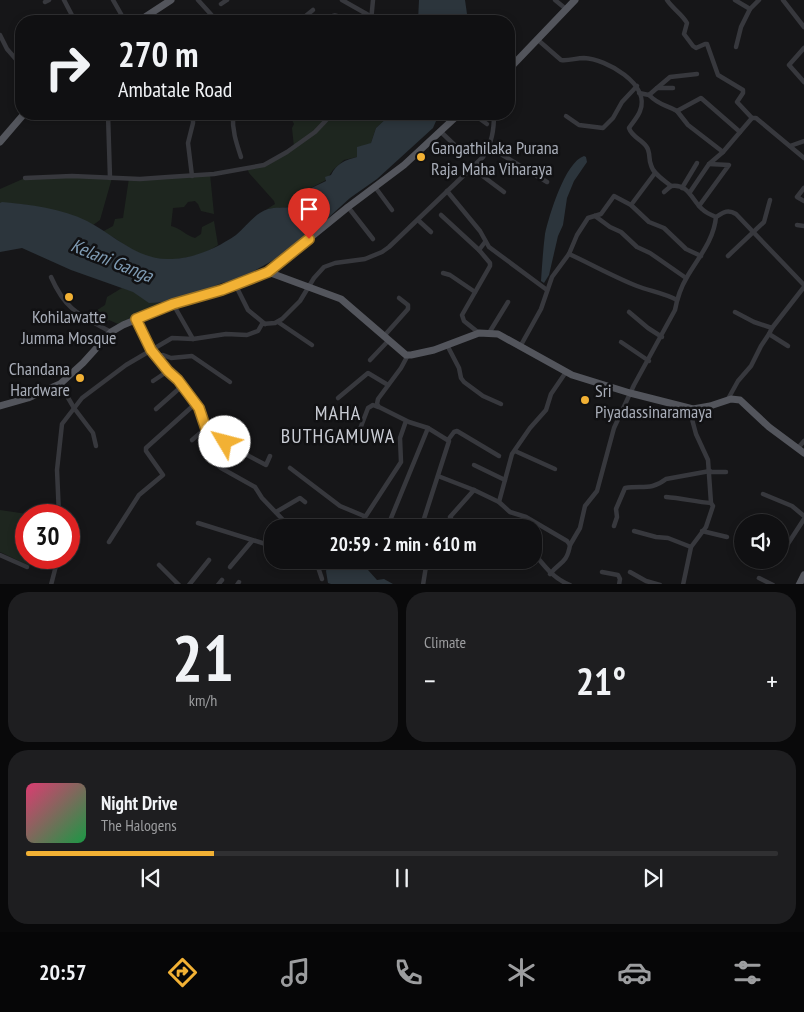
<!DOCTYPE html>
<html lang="en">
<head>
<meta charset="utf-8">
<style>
  :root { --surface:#101012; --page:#1e1e20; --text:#f1f3f6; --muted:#9c9d9f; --line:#303032; --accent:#f2b134 }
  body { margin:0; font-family:"PT Sans Narrow",sans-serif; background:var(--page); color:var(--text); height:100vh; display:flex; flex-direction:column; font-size:19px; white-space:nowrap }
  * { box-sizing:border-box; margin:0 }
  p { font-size:16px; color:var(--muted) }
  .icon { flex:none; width:28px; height:28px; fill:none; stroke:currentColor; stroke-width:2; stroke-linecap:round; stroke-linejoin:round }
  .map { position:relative; height:584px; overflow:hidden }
  .sheet { display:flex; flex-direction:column; gap:8px; padding:8px; background:#09090a; flex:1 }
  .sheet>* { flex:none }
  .top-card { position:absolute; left:15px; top:15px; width:500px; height:105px; border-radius:20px; box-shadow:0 2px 8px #0003,0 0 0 1px var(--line); background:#101012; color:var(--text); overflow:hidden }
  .fabs { position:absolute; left:734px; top:514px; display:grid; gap:10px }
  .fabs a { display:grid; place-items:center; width:55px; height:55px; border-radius:50%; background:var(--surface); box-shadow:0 2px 8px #0003,0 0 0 1px var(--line); font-size:25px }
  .speed { position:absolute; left:15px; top:504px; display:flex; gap:10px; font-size:25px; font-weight:700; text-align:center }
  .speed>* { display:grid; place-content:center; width:65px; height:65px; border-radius:50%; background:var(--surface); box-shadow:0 2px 8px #0003,0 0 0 1px var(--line); line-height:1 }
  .speed .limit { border:8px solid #d22; background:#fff; color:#111 }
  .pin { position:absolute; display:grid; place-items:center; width:42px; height:42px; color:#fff; margin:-51px -21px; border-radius:50% 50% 50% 0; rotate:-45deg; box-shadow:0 0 5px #0007 }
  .pin .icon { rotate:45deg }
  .me { position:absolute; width:55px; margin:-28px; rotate:307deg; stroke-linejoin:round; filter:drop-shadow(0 0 4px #0008) }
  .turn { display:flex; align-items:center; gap:18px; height:105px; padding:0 20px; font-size:22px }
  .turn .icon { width:65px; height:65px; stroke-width:2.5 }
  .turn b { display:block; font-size:35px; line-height:42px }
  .big { font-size:38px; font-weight:700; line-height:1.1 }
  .sheet .widget { flex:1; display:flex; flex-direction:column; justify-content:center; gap:8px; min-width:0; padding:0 18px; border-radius:20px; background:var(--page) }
  .sheet .dial { align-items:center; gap:0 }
  .dial b { font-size:65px; line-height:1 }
  .song { display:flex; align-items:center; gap:15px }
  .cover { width:60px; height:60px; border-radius:8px; background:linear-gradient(135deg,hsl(340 70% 55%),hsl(140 70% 35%)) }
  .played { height:5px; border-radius:2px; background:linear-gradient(90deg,var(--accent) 25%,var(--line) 25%) }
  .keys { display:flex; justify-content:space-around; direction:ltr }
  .heat { display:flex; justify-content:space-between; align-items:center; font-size:28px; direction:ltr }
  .sheet .tiles { flex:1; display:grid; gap:8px; grid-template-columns:1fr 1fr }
  .widget:last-child { grid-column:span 2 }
  .trip { position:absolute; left:264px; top:519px; width:278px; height:50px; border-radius:20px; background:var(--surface); box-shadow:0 2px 8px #0003,0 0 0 1px var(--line); font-weight:700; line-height:50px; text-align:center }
  .menu { display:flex; height:80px; justify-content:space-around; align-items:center; background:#060607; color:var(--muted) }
  .menu .icon { width:35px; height:35px }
  .menu .current { color:var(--accent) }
  .menu b { font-size:22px; color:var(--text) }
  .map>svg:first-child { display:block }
</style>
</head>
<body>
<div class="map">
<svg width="804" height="585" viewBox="0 0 804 585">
  <rect width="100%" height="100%" fill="#161618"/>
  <g fill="#1e261f">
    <polygon points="289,114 334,114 340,116 345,114 391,114 376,128 371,143 357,157 344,160 333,170 326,180 303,192 302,198 291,207 267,209 275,204 274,201 249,173 247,168 264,165 294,147 292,128 294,124"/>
    <path d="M210,174L214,214L201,211L198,204L195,201L188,202L184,207L173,208L171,226C182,229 185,235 195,238L201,234L202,227L214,221L218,245C195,261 156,265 132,250C122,244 114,236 102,232L113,226L115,219L123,218L129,178Z"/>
    <path d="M25,178H112L100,220L93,225C73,213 23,202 0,203V189Z"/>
    <polygon points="122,288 133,291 149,301 161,303 118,324 109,320 103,325 90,318 91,314 105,305 107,297"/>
    <polygon points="0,510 34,515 26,515 26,558 41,558 31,559 30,566 0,552"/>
  </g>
  <g fill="#2c353c">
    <polygon points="419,0 465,0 468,21 418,21"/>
    <path d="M391,114H439L433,128L377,179L350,198L295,248L240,279L222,283L185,298L169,302L149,303L133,292L71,270L22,248L0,252V203L2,202C29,204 63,209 87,221C116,236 138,261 172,259C195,258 217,248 236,235C246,227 255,213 268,209C275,207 284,208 291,207L292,201L302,198L303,192L326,181L325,177L331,175C336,164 345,160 357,157V147L371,143L376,128Z"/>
    <path d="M584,156L586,157L587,162L574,181L567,198L563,225L558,236L549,275L544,283L541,281C542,266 543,250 545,234C549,216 565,162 584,156Z"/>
    <polygon points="340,565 368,570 377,580 384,579 393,584 331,584 328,583 326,571 327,568 333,569"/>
  </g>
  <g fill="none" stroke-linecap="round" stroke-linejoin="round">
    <g stroke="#37383d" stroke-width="4.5">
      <polyline points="64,0 75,21"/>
      <polyline points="113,0 125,21"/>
      <polyline points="198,0 217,21"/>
      <polyline points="342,0 372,17"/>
      <polyline points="555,0 566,9"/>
      <path d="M667,0C673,9 682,14 687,23L684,34L693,46L696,48L705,44H707L718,75L743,90V93L737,102L752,118"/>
      <polyline points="735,0 750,9 759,0"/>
      <polyline points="783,0 804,27"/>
      <polyline points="45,2 49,0"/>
      <polyline points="221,4 227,0"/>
      <polyline points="302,21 302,19 313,10"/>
      <path d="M327,21C335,11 338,17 348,21"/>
      <polyline points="371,21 373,0"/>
      <polyline points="0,35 7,49 21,65"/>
      <path d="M538,40L561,60C569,61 576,58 584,58C606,59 651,84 640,111C638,117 632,123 629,128C632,137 641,139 646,146C651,152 648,158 651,165C653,174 664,180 671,186"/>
      <polyline points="736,47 741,27 750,9"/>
      <polyline points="804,48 789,65 804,82"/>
      <polyline points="657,88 670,77 697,74"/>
      <polyline points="639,93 649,95 657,88 673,88"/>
      <path d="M649,95C660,106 665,104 677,111"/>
      <polyline points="108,114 110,178"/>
      <path d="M233,114C232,130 236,142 241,157"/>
      <polyline points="473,114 487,124"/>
      <polyline points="566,116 579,125 603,128 613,118 622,102 637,86"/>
      <polyline points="441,132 464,154"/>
      <polyline points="790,146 804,141"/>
      <polyline points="489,147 547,182"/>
      <polyline points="723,152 688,125 677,111 701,98 740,132"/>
      <polyline points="472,168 504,192"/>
      <polyline points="192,176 188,143 193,123 193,114"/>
      <polyline points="25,178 72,176 140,179 168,177 214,174 264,165 287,152 315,132 332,114"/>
      <polyline points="375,187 392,210"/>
      <polyline points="682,188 697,163"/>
      <polyline points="804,188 797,197 804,201"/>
      <polyline points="447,191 480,231 489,247 547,290"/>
      <path d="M664,192L671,186C688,183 692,200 702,209C706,213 711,215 716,217"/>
      <polyline points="690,192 709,164 723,152 752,118 756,118 804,158"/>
      <polyline points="631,205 655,173"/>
      <polyline points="699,206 729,165 709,164"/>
      <polyline points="348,207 373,239"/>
      <polyline points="441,215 479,250"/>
      <polyline points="595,216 610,227 621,232 637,247 650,253 686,278"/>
      <polyline points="418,220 431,232"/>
      <polyline points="797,225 804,226"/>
      <path d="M569,254C591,264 614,277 637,286C650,291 664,293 677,300"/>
      <polyline points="728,256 764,222 770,200"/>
      <polyline points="443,273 450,275 475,292"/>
      <path d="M51,277C66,311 80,315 111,332"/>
      <polyline points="235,284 248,310 265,324"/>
      <polyline points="173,304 193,339"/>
      <polyline points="629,312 648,328 662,337"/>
      <polyline points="735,312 754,322 772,328"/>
      <polyline points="136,319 151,350 178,380 199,408 205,429 209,431 207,441 211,460 221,468 255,487 262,498 286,523 286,528"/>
      <polyline points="278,322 312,345"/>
      <polyline points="479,333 464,321 462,315 490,266 490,263 479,250 485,242"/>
      <polyline points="489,333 508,302"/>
      <polyline points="769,334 788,346"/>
      <polyline points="384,336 408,309 408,305 399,298"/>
      <polyline points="621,342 649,361"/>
      <polyline points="447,345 459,368 461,378 464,382 483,396 501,404"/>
      <polyline points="521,345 541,309 552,277 569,254 577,235 588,218 601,214 614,196 631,205 649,222 664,228 686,249 701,256"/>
      <polyline points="408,355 401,368 378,399 377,404 379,407 409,422 428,428 449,441 421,528"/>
      <polyline points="157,356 163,355 171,358 192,356 230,382"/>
      <polyline points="370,360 389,340"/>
      <polyline points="153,381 168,371"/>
      <polyline points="60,384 74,408 93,433 96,446"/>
      <polyline points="338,398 368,373 388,385"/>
      <polyline points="728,399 738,381 751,366 761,346 769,334 772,328 804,287"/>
      <polyline points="156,409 182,386"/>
      <polyline points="354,416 362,421"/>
      <polyline points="209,431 247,455 266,465 270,456"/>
      <polyline points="347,431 367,442"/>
      <polyline points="357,437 368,408 373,405 378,407"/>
      <polyline points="192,440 205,429"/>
      <polyline points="448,440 454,432 457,431 499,456"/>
      <polyline points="798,448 804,441"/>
      <polyline points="515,451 555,469"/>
      <polyline points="474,465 505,480"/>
      <polyline points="290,468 340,506 364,516"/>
      <polyline points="710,472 726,472"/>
      <polyline points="438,476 474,490 499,502"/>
      <polyline points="763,494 792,506 804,516"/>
      <path d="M666,497C682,498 696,502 711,503"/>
      <polyline points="276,512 300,498 305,502"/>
      <path d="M59,515L57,470L62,424L82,398L126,365L172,338L193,339L226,334L247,335L258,331L262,324L275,323L282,319L300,301L314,278L324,267L335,263L365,259L382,252L389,247L483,157C492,143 494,130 494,114"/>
      <polyline points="198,523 272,546"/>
      <path d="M614,526L617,517L616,509L625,488C642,485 651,491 666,479L710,471"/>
      <polyline points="358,528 401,462 400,438 406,421"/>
      <polyline points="385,528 389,523 428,428"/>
      <polyline points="470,528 453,521 450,517 474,490"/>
      <polyline points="634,531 656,537 668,538 691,547"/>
      <polyline points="702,531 727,537"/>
      <polyline points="109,542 139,495 163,475 146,451 146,448 195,404"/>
      <path d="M570,545L580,528L585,506L597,491L614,428L634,385L675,310C677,299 681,287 687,277C698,258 714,240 716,217C724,212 728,209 736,214L804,285"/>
      <path d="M532,551C544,565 552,578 570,585"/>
      <polyline points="0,555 27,567"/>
      <polyline points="780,556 804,519"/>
      <path d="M315,560C323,564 331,564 340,560"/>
      <polyline points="316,561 322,579"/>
      <polyline points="159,565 179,585"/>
      <polyline points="230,567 252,541"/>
      <polyline points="602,572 618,575 620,579 619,585"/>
      <polyline points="630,572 646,581 660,585"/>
      <path d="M550,574C559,562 567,564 570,545L567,541L526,517L510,512L499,502L512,454L530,428L546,410L551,394L566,372"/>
      <polyline points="759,578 773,585"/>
      <polyline points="51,585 58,558"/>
      <polyline points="189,585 209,560"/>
      <polyline points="218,585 222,580"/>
      <polyline points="237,585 239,582"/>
      <polyline points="423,585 427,560"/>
      <polyline points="683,585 691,547 706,527 713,506 711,503 708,460 696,434 689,408"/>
    </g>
    <g stroke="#53555c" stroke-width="7">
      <polyline points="139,21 171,0"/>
      <polyline points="509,69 575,0"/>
      <polyline points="0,142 24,114"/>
      <polyline points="268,272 341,299 406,355 411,355 434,350 479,333 498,334 572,375 630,393 693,409 710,406 731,399 740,400 769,427 804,453"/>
      <polyline points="0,406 28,398 60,384 83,363 111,332 123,325 173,304 222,290 268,272 348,207 404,165 459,114"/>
      <polyline points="799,585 804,575"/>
    </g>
  </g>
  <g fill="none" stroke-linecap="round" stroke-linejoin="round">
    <g stroke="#9d7322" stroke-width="12">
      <polyline id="route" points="225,442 206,429 199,408 178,380 168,371 151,350 136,319 173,304 222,290 268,272 309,239"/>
    </g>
    <use href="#route" stroke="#f2b134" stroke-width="9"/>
  </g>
  <g fill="#f2b134" stroke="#111113" stroke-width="2">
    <circle cx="421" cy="157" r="5"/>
    <circle cx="69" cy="297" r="5"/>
    <circle cx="80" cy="378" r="5"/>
    <circle cx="585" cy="400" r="5"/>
  </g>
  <g text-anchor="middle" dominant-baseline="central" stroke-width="5" stroke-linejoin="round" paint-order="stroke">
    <g font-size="18" fill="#a8adb8" stroke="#111113" text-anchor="start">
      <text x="431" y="147">Gangathilaka Purana<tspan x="431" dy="21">Raja Maha Viharaya</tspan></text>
      <text x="69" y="316" text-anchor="middle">Kohilawatte<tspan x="69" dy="21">Jumma Mosque</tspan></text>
      <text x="70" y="368" text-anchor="end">Chandana<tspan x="70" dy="21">Hardware</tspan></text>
      <text x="595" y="390">Sri<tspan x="595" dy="21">Piyadassinaramaya</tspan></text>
    </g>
    <g font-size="19" font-style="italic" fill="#7f9bb3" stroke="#111113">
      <text transform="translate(112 260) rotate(22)">Kelani Ganga</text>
    </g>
    <g font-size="20" letter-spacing="1" fill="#c9ccd4" stroke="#111113">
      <text x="338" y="413">MAHA<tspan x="338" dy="23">BUTHGAMUWA</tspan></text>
    </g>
  </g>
</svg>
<div class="fabs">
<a><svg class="icon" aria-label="sound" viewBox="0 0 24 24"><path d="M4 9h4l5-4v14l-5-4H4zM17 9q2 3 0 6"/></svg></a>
</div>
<div class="speed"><div class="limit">30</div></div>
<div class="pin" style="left:309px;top:239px;background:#d93025"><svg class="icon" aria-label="arrive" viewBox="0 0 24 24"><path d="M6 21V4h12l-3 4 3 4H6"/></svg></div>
<svg class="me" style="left:225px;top:442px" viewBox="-20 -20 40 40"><circle r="19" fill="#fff"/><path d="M0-13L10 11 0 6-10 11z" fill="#f2b134"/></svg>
<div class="trip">20:59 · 2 min · 610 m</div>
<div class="top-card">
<div class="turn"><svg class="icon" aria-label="right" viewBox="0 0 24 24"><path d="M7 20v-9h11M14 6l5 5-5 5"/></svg><div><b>270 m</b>Ambatale Road</div></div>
</div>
</div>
<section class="sheet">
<div class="tiles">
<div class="widget dial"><b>21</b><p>km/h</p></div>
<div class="widget"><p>Climate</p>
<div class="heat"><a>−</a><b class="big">21°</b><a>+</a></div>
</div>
<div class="widget">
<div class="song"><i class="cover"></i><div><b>Night Drive</b><p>The Halogens</p></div></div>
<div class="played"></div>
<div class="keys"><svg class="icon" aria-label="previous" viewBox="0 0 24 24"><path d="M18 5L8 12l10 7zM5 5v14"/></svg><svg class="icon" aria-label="pause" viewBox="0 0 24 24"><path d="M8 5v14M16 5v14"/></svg><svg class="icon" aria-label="next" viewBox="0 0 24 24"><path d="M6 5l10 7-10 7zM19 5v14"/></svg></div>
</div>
</div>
</section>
<nav class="menu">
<b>20:57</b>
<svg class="icon current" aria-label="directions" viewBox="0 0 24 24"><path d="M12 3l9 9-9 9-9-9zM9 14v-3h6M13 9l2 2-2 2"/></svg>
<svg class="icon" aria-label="music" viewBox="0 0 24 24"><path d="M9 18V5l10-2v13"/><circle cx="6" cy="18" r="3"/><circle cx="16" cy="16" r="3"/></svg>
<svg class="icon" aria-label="phone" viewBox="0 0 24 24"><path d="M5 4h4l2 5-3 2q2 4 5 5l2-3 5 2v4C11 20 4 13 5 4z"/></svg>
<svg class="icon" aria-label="climate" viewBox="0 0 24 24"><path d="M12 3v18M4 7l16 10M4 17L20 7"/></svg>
<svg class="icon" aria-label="car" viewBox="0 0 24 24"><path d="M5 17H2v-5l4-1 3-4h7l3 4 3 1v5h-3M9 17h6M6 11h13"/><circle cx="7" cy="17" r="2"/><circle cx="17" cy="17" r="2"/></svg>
<svg class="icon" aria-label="filters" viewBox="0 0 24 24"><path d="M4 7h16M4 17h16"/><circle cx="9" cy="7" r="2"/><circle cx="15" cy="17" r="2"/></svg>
</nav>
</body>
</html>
